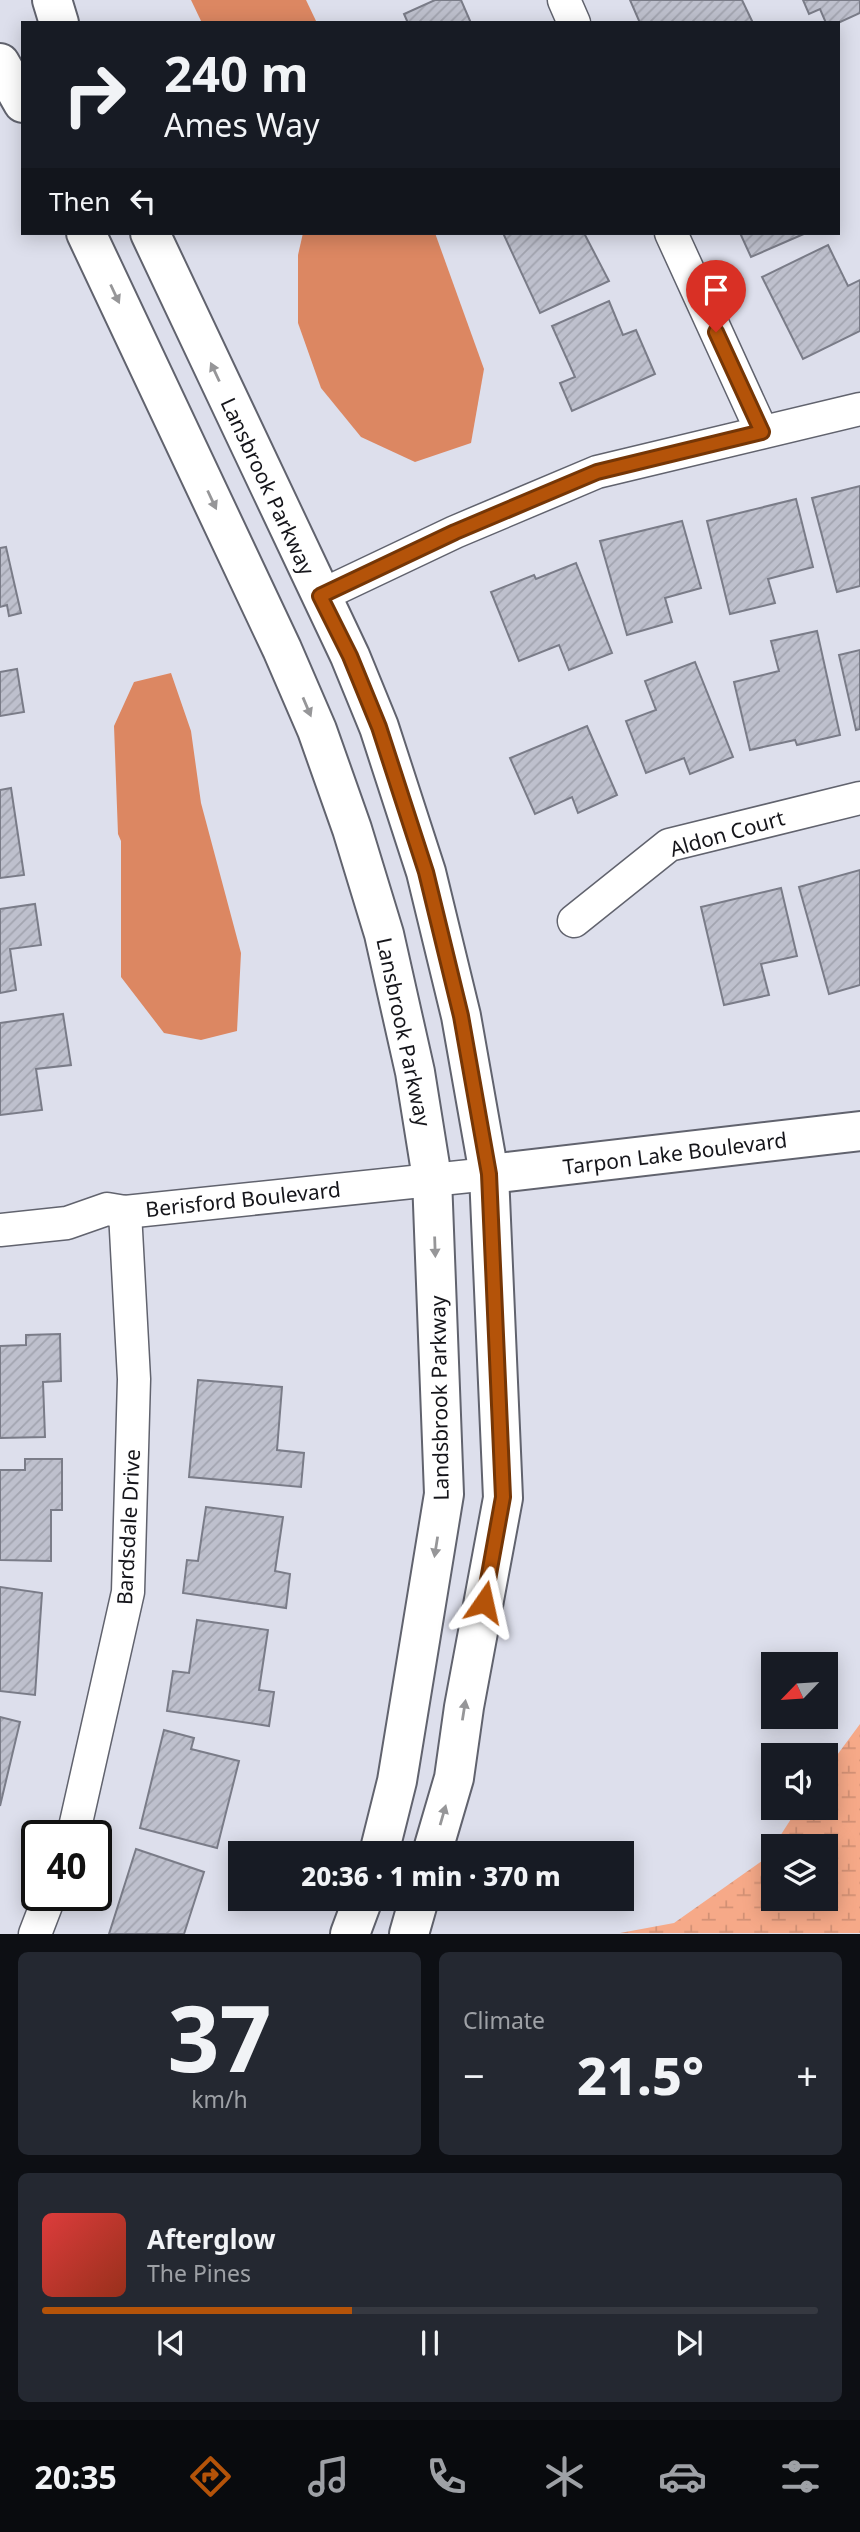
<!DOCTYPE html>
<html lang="en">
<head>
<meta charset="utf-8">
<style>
  :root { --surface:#171b24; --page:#242831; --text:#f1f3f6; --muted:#9ea1a6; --line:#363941; --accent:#b45309 }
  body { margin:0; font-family:"Noto Sans",sans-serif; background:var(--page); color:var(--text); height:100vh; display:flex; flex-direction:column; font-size:26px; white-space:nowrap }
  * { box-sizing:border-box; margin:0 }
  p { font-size:23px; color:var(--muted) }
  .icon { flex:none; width:38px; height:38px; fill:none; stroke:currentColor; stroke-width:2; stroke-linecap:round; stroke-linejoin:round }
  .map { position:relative; height:1934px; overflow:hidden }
  .details { display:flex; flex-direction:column; gap:18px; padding:18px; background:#0d0f14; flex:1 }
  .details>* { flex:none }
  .top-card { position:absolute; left:21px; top:21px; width:819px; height:214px; border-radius:0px; box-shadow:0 4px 18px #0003; background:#171b24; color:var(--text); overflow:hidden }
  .needle { width:46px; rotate:245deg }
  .tools { position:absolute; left:761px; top:1652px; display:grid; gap:14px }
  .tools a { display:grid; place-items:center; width:77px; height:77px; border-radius:0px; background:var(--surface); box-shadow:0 4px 18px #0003; font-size:35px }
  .speed { position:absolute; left:21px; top:1820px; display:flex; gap:14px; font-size:35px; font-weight:700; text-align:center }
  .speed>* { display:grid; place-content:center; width:91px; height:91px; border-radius:50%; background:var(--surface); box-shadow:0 4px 18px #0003; line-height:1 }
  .speed .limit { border:4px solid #111; border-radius:10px; background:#fff; color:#111 }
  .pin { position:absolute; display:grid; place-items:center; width:60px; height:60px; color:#fff; margin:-72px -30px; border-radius:50% 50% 50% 0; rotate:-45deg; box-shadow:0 0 7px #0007 }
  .pin .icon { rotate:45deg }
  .me { position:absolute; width:77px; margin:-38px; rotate:11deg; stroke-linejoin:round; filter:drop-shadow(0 0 5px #0008) }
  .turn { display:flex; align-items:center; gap:24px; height:147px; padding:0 28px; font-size:32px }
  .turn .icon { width:91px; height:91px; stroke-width:2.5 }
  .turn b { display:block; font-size:49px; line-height:60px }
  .then { display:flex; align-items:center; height:66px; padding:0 28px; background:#0003; gap:14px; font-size:26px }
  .big { font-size:52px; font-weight:800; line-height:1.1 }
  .details .tile { flex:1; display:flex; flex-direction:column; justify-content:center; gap:10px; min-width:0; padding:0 24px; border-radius:10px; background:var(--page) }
  .details .dial { align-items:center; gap:0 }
  .dial b { font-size:91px; line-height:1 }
  .song { display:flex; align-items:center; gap:21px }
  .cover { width:84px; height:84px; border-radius:10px; background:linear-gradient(135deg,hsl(0 70% 55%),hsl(10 70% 35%)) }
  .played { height:7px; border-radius:4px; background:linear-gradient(90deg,var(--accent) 40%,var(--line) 40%) }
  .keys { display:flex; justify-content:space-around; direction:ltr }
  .heat { display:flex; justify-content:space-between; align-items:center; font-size:38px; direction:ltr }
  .details .tiles { flex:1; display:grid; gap:18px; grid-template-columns:1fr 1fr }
  .tile:last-child { grid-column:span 2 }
  .trip { position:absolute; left:228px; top:1841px; width:406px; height:70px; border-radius:0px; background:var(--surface); box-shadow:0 4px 18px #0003; font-weight:800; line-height:70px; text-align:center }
  .tab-bar { display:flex; height:112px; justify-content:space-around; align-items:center; background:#090b0e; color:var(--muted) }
  .tab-bar .icon { width:49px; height:49px }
  .tab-bar .on { color:var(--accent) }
  .tab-bar b { font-size:32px; color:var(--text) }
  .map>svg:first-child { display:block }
</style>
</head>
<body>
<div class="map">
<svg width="860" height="1934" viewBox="0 0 860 1934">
  <defs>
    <pattern id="wetland-marsh" width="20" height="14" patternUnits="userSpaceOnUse" patternTransform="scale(1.75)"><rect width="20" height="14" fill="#f6a988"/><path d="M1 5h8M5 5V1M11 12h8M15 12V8" fill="none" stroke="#d29175"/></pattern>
    <pattern id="building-hatch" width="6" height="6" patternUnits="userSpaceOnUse" patternTransform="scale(1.75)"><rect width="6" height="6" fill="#bec0cd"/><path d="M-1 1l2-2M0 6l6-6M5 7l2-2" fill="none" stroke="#a2a4af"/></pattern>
  </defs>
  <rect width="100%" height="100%" fill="#dddfec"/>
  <path fill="url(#wetland-marsh)" fill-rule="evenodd" d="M860,1724V1933H620L674,1923L766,1858L798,1808H826V1770ZM774,1846H826V1899H774Z"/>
  <g fill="#dc8762">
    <polygon points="191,0 306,0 317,23 202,23"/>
    <polygon points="303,233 435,233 484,369 471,443 415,462 361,437 321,388 298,323 298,255"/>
    <polygon points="171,673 191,731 201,803 241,953 237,1031 201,1040 164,1033 121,977 121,841 118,834 114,726 134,682"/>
  </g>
  <g fill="url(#building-hatch)" stroke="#7a7c88" stroke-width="2">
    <polygon points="435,0 461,0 471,23 408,23 404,14"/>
    <polygon points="630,0 742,0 753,23 640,23"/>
    <polygon points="803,0 860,0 860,13 838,23 826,23 820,9 809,14"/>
    <polygon points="503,233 584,233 609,281 540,313"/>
    <polygon points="740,233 806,233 751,257"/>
    <polygon points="828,245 848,286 860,280 860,331 803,359 762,277"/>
    <polygon points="609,301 623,335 636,330 655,374 572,411 560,383 575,377 552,326"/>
    <polygon points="860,486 860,586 837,592 812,498"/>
    <polygon points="796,499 813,567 768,579 775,603 730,614 707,521"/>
    <polygon points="682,521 701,588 665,598 672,622 627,635 600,541"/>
    <polygon points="6,547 21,613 9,616 7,605 0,607 0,548"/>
    <polygon points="576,563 612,653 569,670 559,645 519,661 491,592 534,575 536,579"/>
    <polygon points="817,631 840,735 797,745 795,740 750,750 734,682 779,671 771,641"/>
    <polygon points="860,650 860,729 856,730 839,655"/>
    <polygon points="695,662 733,757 690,774 684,758 646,773 626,721 656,710 645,681"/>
    <polygon points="17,669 24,712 0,716 0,672"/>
    <polygon points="587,726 617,795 578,813 572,797 535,814 510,758"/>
    <polygon points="11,788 24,875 0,878 0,790"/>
    <polygon points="860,870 860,985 829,994 799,887"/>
    <polygon points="781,888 797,956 761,964 769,995 724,1005 701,907"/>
    <polygon points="35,904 41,945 10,949 16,990 0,993 0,909"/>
    <polygon points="63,1014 71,1065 36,1069 42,1110 0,1115 0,1023"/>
    <polygon points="60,1334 61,1381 43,1382 45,1437 0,1438 0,1346 26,1345 26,1335"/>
    <polygon points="198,1380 282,1387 277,1450 304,1453 301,1487 189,1477"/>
    <polygon points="25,1459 62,1459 62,1510 51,1510 51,1561 0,1560 0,1470 25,1470"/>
    <polygon points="206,1507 283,1517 275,1571 290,1574 286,1608 183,1593 187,1560 198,1561"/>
    <polygon points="0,1587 42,1593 35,1695 0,1691"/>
    <polygon points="197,1620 268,1630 259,1690 274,1692 269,1726 167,1711 173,1671 189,1673"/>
    <polygon points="0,1717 20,1722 0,1806"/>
    <polygon points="164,1730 194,1738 191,1749 239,1761 217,1848 140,1828"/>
    <polygon points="136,1849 204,1872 184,1934 109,1934"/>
  </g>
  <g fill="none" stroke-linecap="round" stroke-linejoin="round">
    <g stroke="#61636e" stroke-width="35">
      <g id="minor">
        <polyline points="564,0 574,23"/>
        <polyline points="671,233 762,432"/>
        <polyline points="320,596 455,532 597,472 860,409"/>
        <polyline points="574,921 669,845 860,798"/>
        <polyline points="0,1230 67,1223 107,1209 125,1212 489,1174"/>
        <polyline points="73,1836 128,1592 134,1379 125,1212"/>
        <polyline points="35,1934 50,1895"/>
      </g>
    </g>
    <g stroke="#61636e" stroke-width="42">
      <g id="tertiary">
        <polyline points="52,0 59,23"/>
        <polyline points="0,63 23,103"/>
        <polyline points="86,233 282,649 317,730 352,829 384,934 415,1072 432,1178 444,1494 397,1781 379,1853"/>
        <polyline points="150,233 350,656 379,727 426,872 461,1016 489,1174 503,1498 464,1707 454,1778 432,1853"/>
        <polyline points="489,1174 860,1131"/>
        <polyline points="350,1934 363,1899"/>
        <polyline points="409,1934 419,1899"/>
      </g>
    </g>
    <use href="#minor" stroke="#fff" stroke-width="32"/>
    <use href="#tertiary" stroke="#fff" stroke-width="38"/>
  </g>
  <defs><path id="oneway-solid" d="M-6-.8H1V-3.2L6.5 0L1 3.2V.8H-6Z" transform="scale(1.75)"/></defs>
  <g fill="#969698">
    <use href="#oneway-solid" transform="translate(115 294) rotate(65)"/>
    <use href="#oneway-solid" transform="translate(215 372) rotate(-115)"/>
    <use href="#oneway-solid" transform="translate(212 500) rotate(65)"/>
    <use href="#oneway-solid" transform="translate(307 707) rotate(67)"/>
    <use href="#oneway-solid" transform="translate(435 1247) rotate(88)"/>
    <use href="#oneway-solid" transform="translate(436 1547) rotate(99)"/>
    <use href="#oneway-solid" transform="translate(464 1710) rotate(-81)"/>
    <use href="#oneway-solid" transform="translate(443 1815) rotate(-74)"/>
  </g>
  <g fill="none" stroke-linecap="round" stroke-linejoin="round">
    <g stroke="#753606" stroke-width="18">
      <polyline id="route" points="484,1602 503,1497 489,1174 461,1016 426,872 379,727 350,656 320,596 455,532 597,472 762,432 716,332"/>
    </g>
    <use href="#route" stroke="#b45309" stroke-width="12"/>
  </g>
  <g text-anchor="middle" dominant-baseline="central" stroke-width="5" stroke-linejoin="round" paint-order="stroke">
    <g font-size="21" fill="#15151a" stroke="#fff">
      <text transform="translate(268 486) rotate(65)">Lansbrook Parkway</text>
      <text transform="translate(727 833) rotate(-16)">Aldon Court</text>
      <text transform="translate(404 1032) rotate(78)">Lansbrook Parkway</text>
      <text transform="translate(675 1153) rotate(-7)">Tarpon Lake Boulevard</text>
      <text transform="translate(243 1199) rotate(-6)">Berisford Boulevard</text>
      <text transform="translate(439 1398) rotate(-91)">Landsbrook Parkway</text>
      <text transform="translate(128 1527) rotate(-87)">Bardsdale Drive</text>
    </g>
  </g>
</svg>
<div class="tools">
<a><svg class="needle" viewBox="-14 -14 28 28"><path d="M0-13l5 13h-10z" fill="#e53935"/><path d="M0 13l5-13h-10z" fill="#9ea1a6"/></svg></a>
<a><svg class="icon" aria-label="sound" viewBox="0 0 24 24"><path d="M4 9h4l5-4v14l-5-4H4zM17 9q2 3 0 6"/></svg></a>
<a><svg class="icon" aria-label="layers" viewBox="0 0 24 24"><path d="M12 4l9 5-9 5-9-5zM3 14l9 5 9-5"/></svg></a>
</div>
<div class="speed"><div class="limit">40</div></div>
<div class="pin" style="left:716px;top:332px;background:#d93025"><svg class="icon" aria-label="arrive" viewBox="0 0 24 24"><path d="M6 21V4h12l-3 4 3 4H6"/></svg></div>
<svg class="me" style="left:484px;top:1602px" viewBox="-20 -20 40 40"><path d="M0-17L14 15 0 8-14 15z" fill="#b45309" stroke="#fff" stroke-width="4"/></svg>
<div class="trip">20:36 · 1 min · 370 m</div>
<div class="top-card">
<div class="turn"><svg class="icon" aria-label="right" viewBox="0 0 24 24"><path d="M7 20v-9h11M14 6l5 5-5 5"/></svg><div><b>240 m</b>Ames Way</div></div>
<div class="then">Then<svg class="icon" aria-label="left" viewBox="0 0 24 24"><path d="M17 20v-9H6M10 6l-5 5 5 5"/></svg></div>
</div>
</div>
<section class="details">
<div class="tiles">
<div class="tile dial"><b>37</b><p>km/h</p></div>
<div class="tile"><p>Climate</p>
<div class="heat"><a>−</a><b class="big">21.5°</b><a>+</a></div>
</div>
<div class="tile">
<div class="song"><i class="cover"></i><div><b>Afterglow</b><p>The Pines</p></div></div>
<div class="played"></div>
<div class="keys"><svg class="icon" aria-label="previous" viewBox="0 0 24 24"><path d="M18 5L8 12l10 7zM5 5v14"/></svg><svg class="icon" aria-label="pause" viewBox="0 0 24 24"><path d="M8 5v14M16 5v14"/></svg><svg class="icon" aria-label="next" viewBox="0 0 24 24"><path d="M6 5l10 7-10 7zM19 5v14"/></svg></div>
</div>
</div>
</section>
<nav class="tab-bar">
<b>20:35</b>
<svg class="icon on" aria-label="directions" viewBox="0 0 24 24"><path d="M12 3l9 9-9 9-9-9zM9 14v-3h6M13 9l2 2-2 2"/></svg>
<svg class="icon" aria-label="music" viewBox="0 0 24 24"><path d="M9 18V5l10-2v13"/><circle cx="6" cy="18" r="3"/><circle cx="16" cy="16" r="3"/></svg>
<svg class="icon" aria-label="phone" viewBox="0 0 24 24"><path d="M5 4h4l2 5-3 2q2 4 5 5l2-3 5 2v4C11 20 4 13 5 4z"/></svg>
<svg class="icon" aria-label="climate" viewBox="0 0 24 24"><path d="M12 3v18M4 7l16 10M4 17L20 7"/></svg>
<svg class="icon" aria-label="car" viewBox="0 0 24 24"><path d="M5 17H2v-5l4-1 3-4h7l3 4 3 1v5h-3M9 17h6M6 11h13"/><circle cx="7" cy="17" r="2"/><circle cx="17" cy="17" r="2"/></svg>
<svg class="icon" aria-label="filters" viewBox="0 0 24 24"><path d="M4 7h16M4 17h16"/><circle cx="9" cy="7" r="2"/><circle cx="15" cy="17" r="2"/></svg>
</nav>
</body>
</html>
